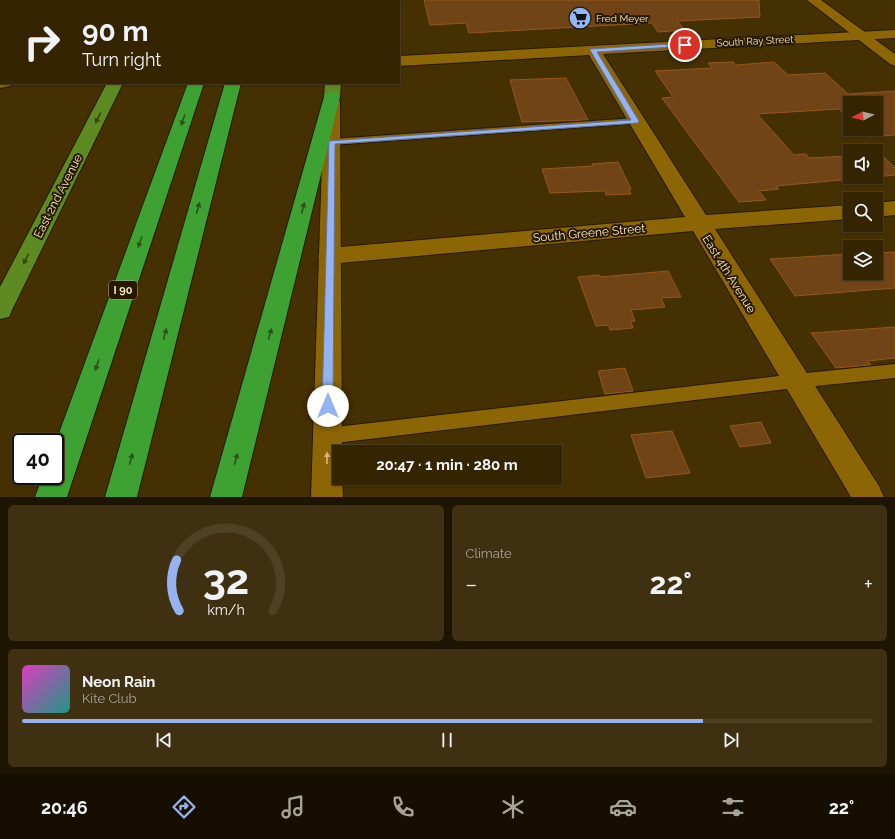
<!DOCTYPE html>
<html lang="en">
<head>
<meta charset="utf-8">
<style>
  :root { --surface:#342402; --page:#3f3011; --text:#f1f3f6; --muted:#a9a499; --line:#4e4124; --accent:#95b2f1 }
  body { margin:0; font-family:Raleway,sans-serif; background:var(--page); color:var(--text); height:100vh; display:flex; flex-direction:column; font-size:15px; white-space:nowrap }
  * { box-sizing:border-box; margin:0 }
  p { font-size:13px; color:var(--muted) }
  .icon { flex:none; width:22px; height:22px; fill:none; stroke:currentColor; stroke-width:2; stroke-linecap:round; stroke-linejoin:round }
  .map { position:relative; height:497px; overflow:hidden }
  .details { display:flex; flex-direction:column; gap:8px; padding:8px; background:#1d1401; flex:1 }
  .details>* { flex:none }
  .top-card { position:absolute; left:0px; top:0px; width:400px; height:84px; box-shadow:0 1px 3px #0004,0 0 0 1px var(--line); background:#342402; color:var(--text); overflow:hidden }
  .needle { width:26px; rotate:263deg }
  .buttons { position:absolute; left:843px; top:96px; display:grid; gap:8px }
  .buttons a { display:grid; place-items:center; width:40px; height:40px; border-radius:0px; background:var(--surface); box-shadow:0 1px 3px #0004,0 0 0 1px var(--line); font-size:20px }
  .speed { position:absolute; left:12px; top:433px; display:flex; gap:8px; font-size:20px; font-weight:700; text-align:center }
  .speed>* { display:grid; place-content:center; width:52px; height:52px; border-radius:50%; background:var(--surface); box-shadow:0 1px 3px #0004,0 0 0 1px var(--line); line-height:1 }
  .speed .limit { border:2px solid #111; border-radius:6px; background:#fff; color:#111 }
  .pin { position:absolute; display:grid; place-items:center; width:34px; height:34px; color:#fff; margin:-17px; border:2px solid #fff; border-radius:50%; box-shadow:0 1px 4px #0007 }
  .me { position:absolute; width:44px; margin:-22px; rotate:0deg; stroke-linejoin:round; filter:drop-shadow(0 0 3px #0008) }
  .turn { display:flex; align-items:center; gap:14px; height:84px; padding:0 16px; font-size:18px }
  .turn .icon { width:52px; height:52px; stroke-width:2.5 }
  .turn b { display:block; font-size:28px; line-height:34px }
  .big { font-size:30px; font-weight:700; line-height:1.1 }
  .details .card { flex:1; display:flex; flex-direction:column; justify-content:center; gap:6px; min-width:0; padding:0 14px; border-radius:6px; background:var(--page) }
  .details .dial { align-items:center; gap:0 }
  .dial svg { height:104px; overflow:visible; fill:none; stroke:var(--line); stroke-width:7; stroke-linecap:round; text-anchor:middle }
  .dial text { fill:var(--text); stroke:none }
  .song { display:flex; align-items:center; gap:12px }
  .cover { width:48px; height:48px; border-radius:6px; background:linear-gradient(135deg,hsl(310 70% 55%),hsl(170 70% 35%)) }
  .played { height:4px; border-radius:2px; background:linear-gradient(90deg,var(--accent) 80%,var(--line) 80%) }
  .keys { display:flex; justify-content:space-around; direction:ltr }
  .heat { display:flex; justify-content:space-between; align-items:center; font-size:22px; direction:ltr }
  .details .tiles { flex:1; display:grid; gap:8px; grid-template-columns:1fr 1fr }
  .card:last-child { grid-column:span 2 }
  .trip { position:absolute; left:332px; top:445px; width:230px; height:40px; border-radius:0px; background:var(--surface); box-shadow:0 1px 3px #0004,0 0 0 1px var(--line); font-weight:700; line-height:40px; text-align:center }
  .menu { display:flex; height:64px; justify-content:space-around; align-items:center; background:#150e01; color:var(--muted) }
  .menu .icon { width:28px; height:28px }
  .menu .current { color:var(--accent) }
  .menu b { font-size:18px; color:var(--text) }
  .map>svg:first-child { display:block }
</style>
</head>
<body>
<div class="map">
<svg width="895" height="497" viewBox="0 0 895 497">
  <rect width="100%" height="100%" fill="#453002"/>
  <g fill="#714417" stroke="#945819">
    <polygon points="424,0 759,0 760,17 677,21 685,30 658,32 652,23 469,33 466,23 430,25"/>
    <polygon points="733,62 736,65 774,62 788,75 825,73 848,94 895,91 895,135 868,137 860,129 876,129 876,103 850,103 850,119 839,109 757,114 794,155 806,154 809,158 850,156 850,177 873,177 776,186 779,189 759,191 766,200 739,202 662,98 673,97 655,71 712,68 708,63"/>
    <polygon points="566,78 588,120 522,122 510,80"/>
    <polygon points="876,154 881,154 895,168 895,175 876,177"/>
    <polygon points="618,162 631,189 629,190 631,194 606,195 605,191 601,191 550,193 542,169 593,166 592,164"/>
    <polygon points="895,252 895,288 795,296 770,259 850,254 850,273 876,273 876,253"/>
    <polygon points="668,271 681,297 661,298 665,307 631,310 635,321 631,322 633,328 610,330 609,325 596,326 578,277 599,275 600,277"/>
    <polygon points="895,327 895,358 868,361 871,365 836,368 811,333"/>
    <polygon points="625,368 633,391 605,394 598,371"/>
    <polygon points="761,422 771,443 740,447 730,426"/>
    <polygon points="672,431 690,473 646,478 631,435"/>
  </g>
  <g fill="none" stroke-linecap="round" stroke-linejoin="round">
    <g stroke="#261902" stroke-width="2">
      <g id="service">
        <polygon points="636,118 640,119 641,121 640,123 331,145 326,142 331,139"/>
        <polygon points="895,364 895,378 796,388 327,444 321,441 318,436 321,431 327,428 796,374"/>
      </g>
    </g>
    <g stroke="#261902" stroke-width="2">
      <g id="minor">
        <polygon points="895,30 895,38 603,54 706,215 850,205 850,219 715,229 879,486 884,497 851,497 693,231 329,264 321,262 318,256 321,250 329,248 685,217 589,55 399,66 399,56"/>
        <polygon points="0,78 1,83 12,83 10,86 0,88"/>
        <polygon points="895,201 895,215 876,217 876,203"/>
      </g>
    </g>
    <g stroke="#261902" stroke-width="2">
      <g id="tertiary">
        <polygon points="807,0 821,0 895,54 895,66 890,64"/>
        <polygon points="332,97 338,98 340,102 342,452 339,452 339,478 342,478 343,497 311,497 324,102 326,98"/>
      </g>
    </g>
    <g stroke="#261902" stroke-width="2">
      <g id="primary">
        <rect x="151" y="0" width="12" height="1"/>
        <rect x="330" y="0" width="12" height="1"/>
        <polygon points="107,83 123,83 12,310 9,317 0,319 0,287"/>
        <polygon points="325,83 341,83 340,97 338,100 332,102 326,100 324,97"/>
      </g>
    </g>
    <g stroke="#261902" stroke-width="2">
      <g id="motorway">
        <polygon points="188,83 204,83 67,497 35,497 43,476 55,476 55,444"/>
        <polygon points="225,83 241,83 137,497 105,497"/>
        <polygon points="332,92 338,94 340,97 242,497 210,497 324,97 326,94"/>
      </g>
    </g>
    <use href="#service" fill="#8c6505" fill-rule="evenodd"/>
    <use href="#minor" fill="#8c6505" fill-rule="evenodd"/>
    <use href="#tertiary" fill="#8c6505" fill-rule="evenodd"/>
    <use href="#primary" fill="#5d8a21" fill-rule="evenodd"/>
    <use href="#motorway" fill="#3ea233" fill-rule="evenodd"/>
  </g>
  <defs><path id="oneway-solid" d="M-6-.8H1V-3.2L6.5 0L1 3.2V.8H-6Z"/></defs>
  <g fill="#39410d">
    <use href="#oneway-solid" transform="translate(98 118) rotate(117)"/>
    <use href="#oneway-solid" transform="translate(26 259) rotate(117)"/>
  </g>
  <g fill="#305016">
    <use href="#oneway-solid" transform="translate(183 120) rotate(109)"/>
    <use href="#oneway-solid" transform="translate(198 208) rotate(-75)"/>
    <use href="#oneway-solid" transform="translate(303 208) rotate(-75)"/>
    <use href="#oneway-solid" transform="translate(140 242) rotate(109)"/>
    <use href="#oneway-solid" transform="translate(165 334) rotate(-75)"/>
    <use href="#oneway-solid" transform="translate(270 334) rotate(-75)"/>
    <use href="#oneway-solid" transform="translate(97 365) rotate(109)"/>
    <use href="#oneway-solid" transform="translate(131 459) rotate(-75)"/>
    <use href="#oneway-solid" transform="translate(236 459) rotate(-75)"/>
  </g>
  <use fill="#d4b87f" href="#oneway-solid" transform="translate(327 458) rotate(-89)"/>
  <polygon fill="#95b2f1" stroke="#61749d" points="685,43 687,44 687,46 597,52 639,121 638,123 335,144 333,406 332,410 328,411 324,410 322,406 329,141 631,120 590,50 590,49"/>
  <defs>
    <g id="supermarket-disc" transform="scale(1.15)"><circle r="9.5" fill="#91b8fd" stroke="#261902"/><path d="M-6-5.5h2.5l.6 2H6L4.5 2H-2.5L-4.4-4H-6ZM-1.5 3.2a1.3 1.3 0 1 0 .1 0ZM3 3.2a1.3 1.3 0 1 0 .1 0Z" fill="#111"/></g>
  </defs>
  <g fill-rule="evenodd">
    <use href="#supermarket-disc" x="580" y="18"/>
  </g>
  <g text-anchor="middle" dominant-baseline="central" stroke-width="4" stroke-linejoin="round" paint-order="stroke">
    <g font-size="10" fill="#fae5c0" stroke="#261902" text-anchor="start">
      <text x="596" y="18">Fred Meyer</text>
    </g>
    <g font-size="10" fill="#fae5c0" stroke="#261902">
      <text transform="translate(755 41) rotate(-3)">South Ray Street</text>
    </g>
    <rect fill="#261902" stroke="#baa887" stroke-width="1" x="109" y="281" width="28" height="18" rx="3"/>
    <g font-size="11" font-weight="bold" fill="#fae5c0">
      <text x="123" y="290">I 90</text>
    </g>
    <g font-size="12" fill="#fae5c0" stroke="#261902">
      <text transform="translate(58 196) rotate(-63)">East 2nd Avenue</text>
      <text transform="translate(589 233) rotate(-5)">South Greene Street</text>
      <text transform="translate(729 274) rotate(58)">East 4th Avenue</text>
    </g>
  </g>
</svg>
<div class="buttons">
<a><svg class="needle" viewBox="-14 -14 28 28"><path d="M0-13l5 13h-10z" fill="#e53935"/><path d="M0 13l5-13h-10z" fill="#a9a499"/></svg></a>
<a><svg class="icon" aria-label="sound" viewBox="0 0 24 24"><path d="M4 9h4l5-4v14l-5-4H4zM17 9q2 3 0 6"/></svg></a>
<a><svg class="icon" aria-label="search" viewBox="0 0 24 24"><circle cx="10" cy="10" r="6"/><path d="M15 15l6 6"/></svg></a>
<a><svg class="icon" aria-label="layers" viewBox="0 0 24 24"><path d="M12 4l9 5-9 5-9-5zM3 14l9 5 9-5"/></svg></a>
</div>
<div class="speed"><div class="limit">40</div></div>
<div class="pin" style="left:685px;top:45px;background:#d93025"><svg class="icon" aria-label="arrive" viewBox="0 0 24 24"><path d="M6 21V4h12l-3 4 3 4H6"/></svg></div>
<svg class="me" style="left:328px;top:406px" viewBox="-20 -20 40 40"><circle r="19" fill="#fff"/><path d="M0-13L10 11 0 6-10 11z" fill="#95b2f1"/></svg>
<div class="trip">20:47 · 1 min · 280 m</div>
<div class="top-card">
<div class="turn"><svg class="icon" aria-label="right" viewBox="0 0 24 24"><path d="M7 20v-9h11M14 6l5 5-5 5"/></svg><div><b>90 m</b>Turn right</div></div>
</div>
</div>
<section class="details">
<div class="tiles">
<div class="card dial"><svg viewBox="0 0 100 80">
<path d="M14 69A42 42 0 1 1 86 69"/>
<path d="M14 69A42 42 0 0 1 12 30" stroke="#95b2f1"/>
<text x="50" y="56" font-size="32" font-weight="700">32</text>
<text x="50" y="72" font-size="11">km/h</text>
</svg></div>
<div class="card"><p>Climate</p>
<div class="heat"><a>−</a><b class="big">22°</b><a>+</a></div>
</div>
<div class="card">
<div class="song"><i class="cover"></i><div><b>Neon Rain</b><p>Kite Club</p></div></div>
<div class="played"></div>
<div class="keys"><svg class="icon" aria-label="previous" viewBox="0 0 24 24"><path d="M18 5L8 12l10 7zM5 5v14"/></svg><svg class="icon" aria-label="pause" viewBox="0 0 24 24"><path d="M8 5v14M16 5v14"/></svg><svg class="icon" aria-label="next" viewBox="0 0 24 24"><path d="M6 5l10 7-10 7zM19 5v14"/></svg></div>
</div>
</div>
</section>
<nav class="menu">
<b>20:46</b>
<svg class="icon current" aria-label="directions" viewBox="0 0 24 24"><path d="M12 3l9 9-9 9-9-9zM9 14v-3h6M13 9l2 2-2 2"/></svg>
<svg class="icon" aria-label="music" viewBox="0 0 24 24"><path d="M9 18V5l10-2v13"/><circle cx="6" cy="18" r="3"/><circle cx="16" cy="16" r="3"/></svg>
<svg class="icon" aria-label="phone" viewBox="0 0 24 24"><path d="M5 4h4l2 5-3 2q2 4 5 5l2-3 5 2v4C11 20 4 13 5 4z"/></svg>
<svg class="icon" aria-label="climate" viewBox="0 0 24 24"><path d="M12 3v18M4 7l16 10M4 17L20 7"/></svg>
<svg class="icon" aria-label="car" viewBox="0 0 24 24"><path d="M5 17H2v-5l4-1 3-4h7l3 4 3 1v5h-3M9 17h6M6 11h13"/><circle cx="7" cy="17" r="2"/><circle cx="17" cy="17" r="2"/></svg>
<svg class="icon" aria-label="filters" viewBox="0 0 24 24"><path d="M4 7h16M4 17h16"/><circle cx="9" cy="7" r="2"/><circle cx="15" cy="17" r="2"/></svg>
<b>22°</b>
</nav>
</body>
</html>
